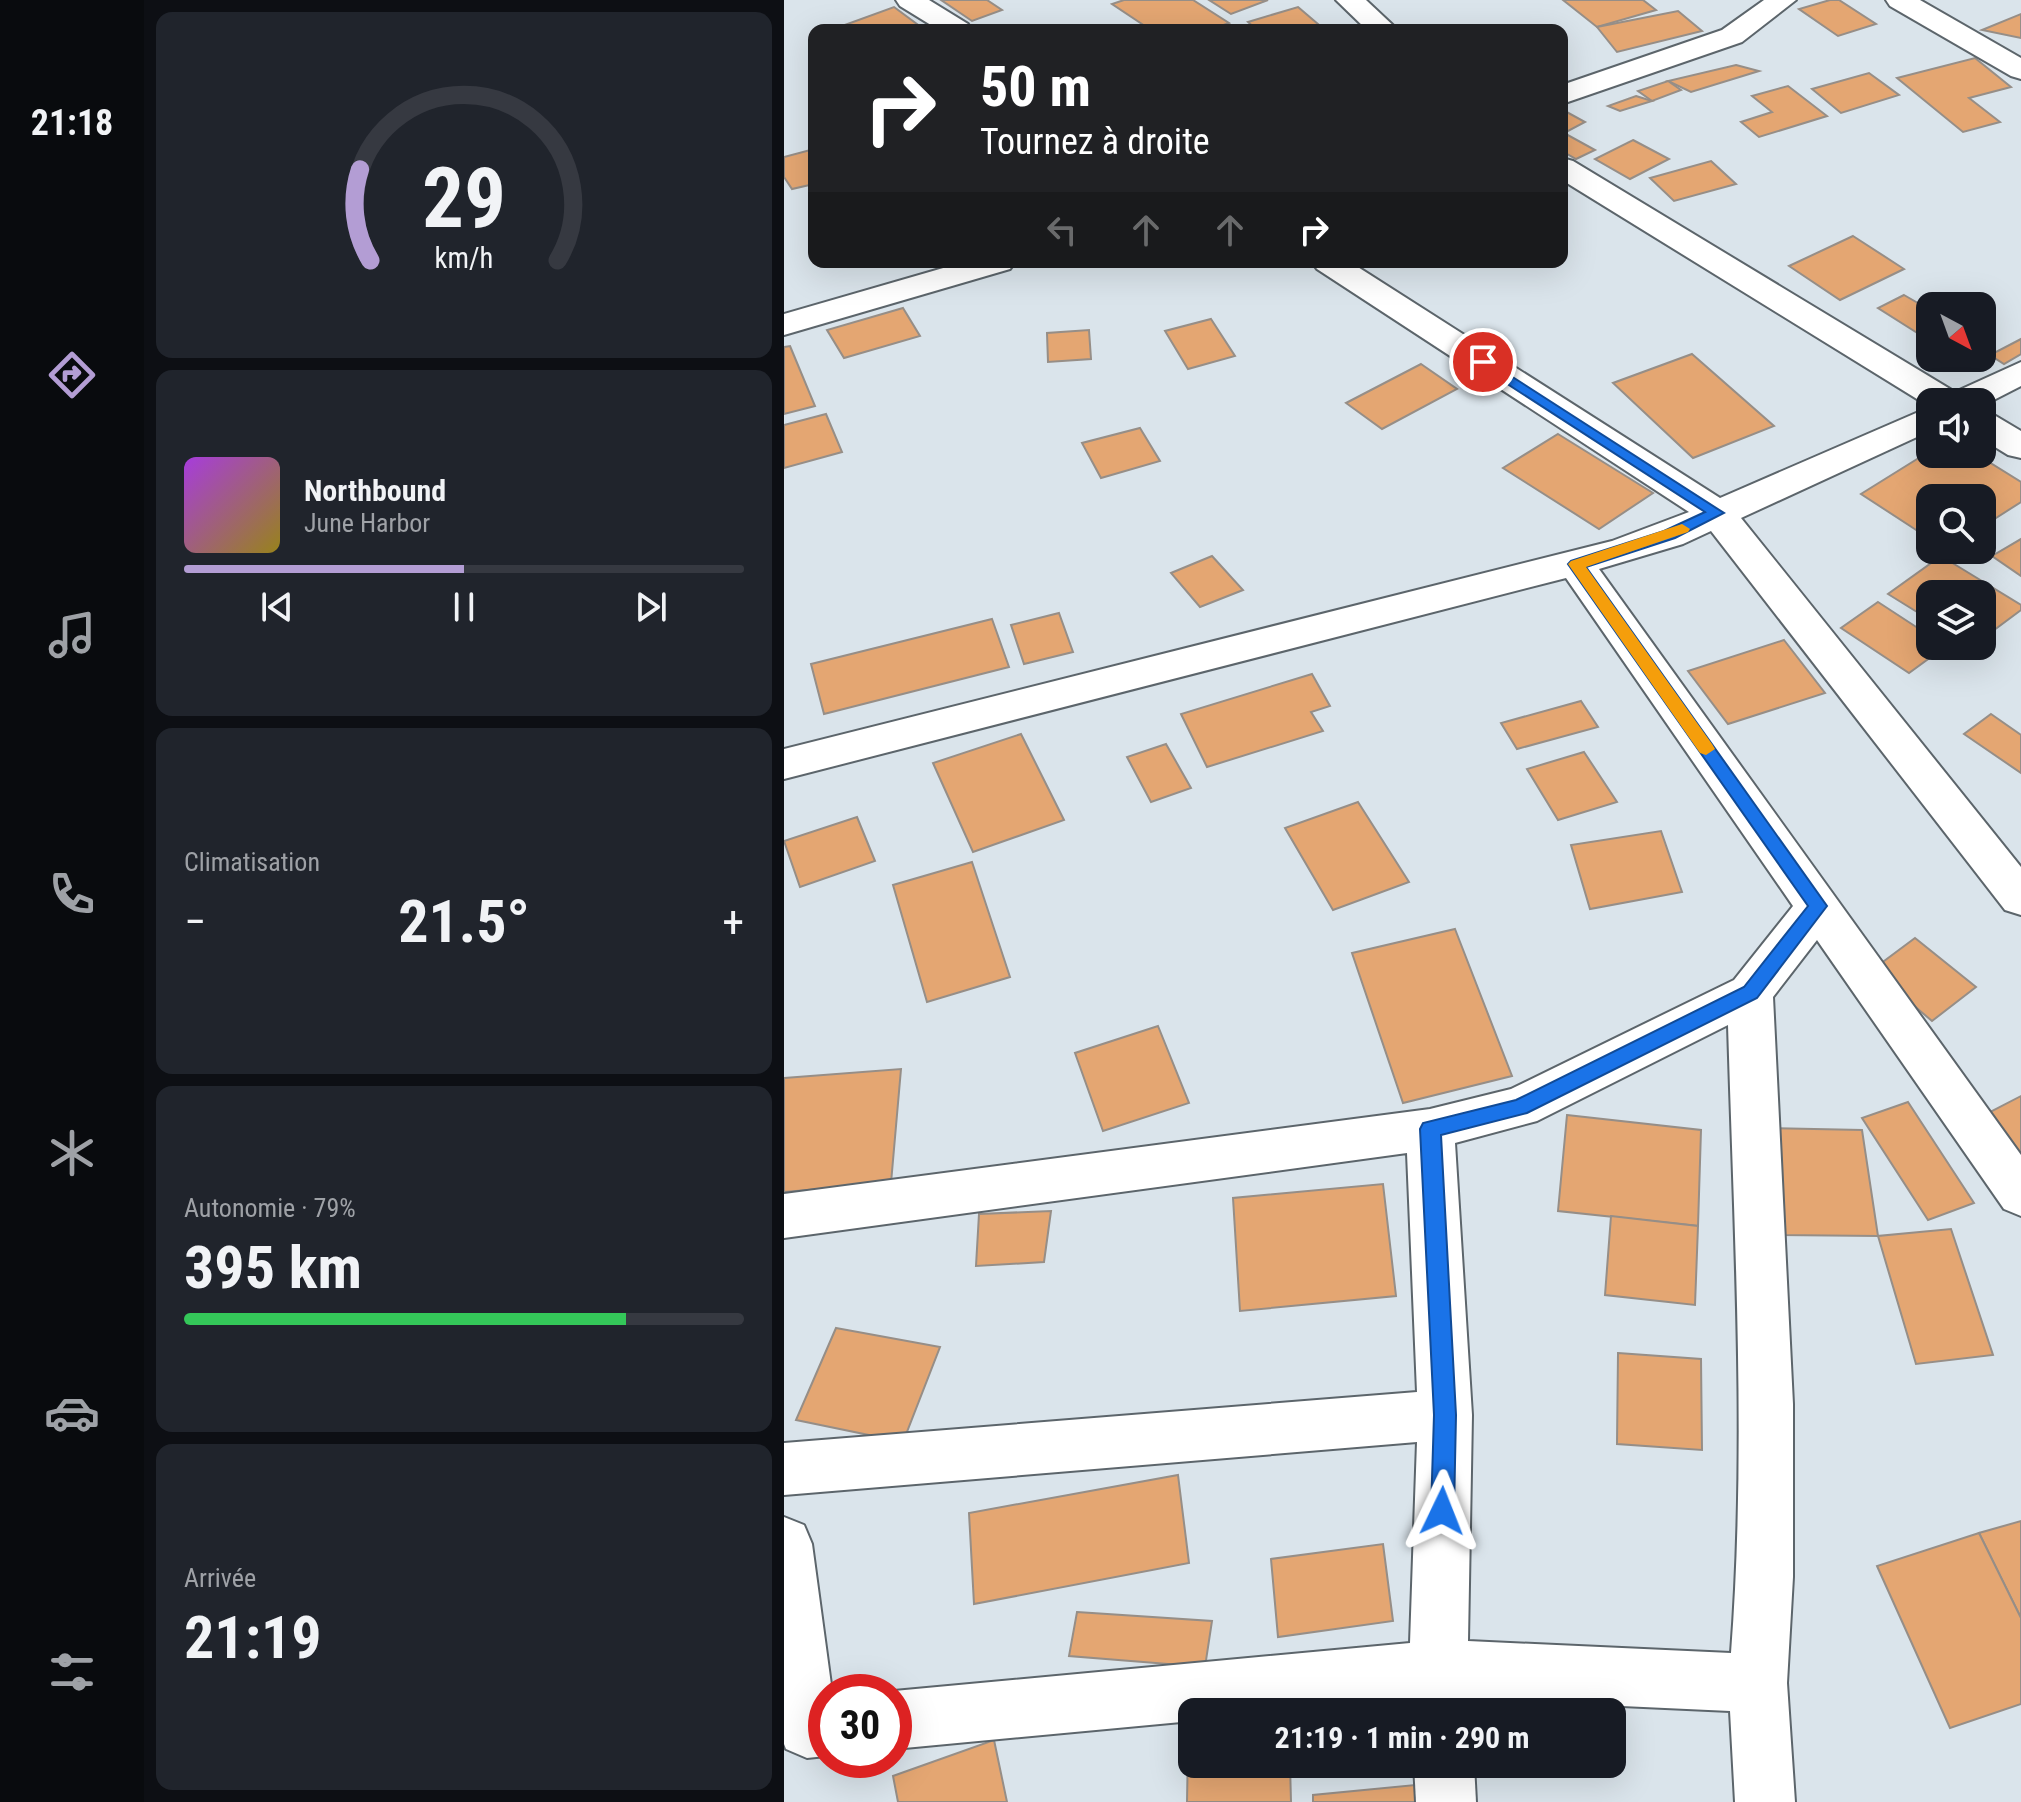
<!DOCTYPE html>
<html lang="fr">
<head>
<meta charset="utf-8">
<style>
  :root { --surface:#171b24; --page:#20242c; --text:#f1f3f6; --muted:#9ea1a6; --line:#363941; --accent:#b39dd4 }
  body { margin:0; font-family:"Roboto Condensed",sans-serif; background:var(--page); color:var(--text); height:100vh; display:flex; flex-direction:column; font-size:30px; white-space:nowrap }
  * { box-sizing:border-box; margin:0 }
  p { font-size:26px; color:var(--muted) }
  .icon { flex:none; width:44px; height:44px; fill:none; stroke:currentColor; stroke-width:2; stroke-linecap:round; stroke-linejoin:round }
  .map { position:relative; flex:1; overflow:hidden }
  .drawer { display:flex; flex-direction:column; gap:12px; padding:12px; background:#0d0f14; width:640px }
  .drawer>* { flex:none }
  .banner { position:absolute; left:24px; top:24px; width:760px; height:244px; border-radius:16px; box-shadow:0 8px 32px #0002; background:#202124; color:#fff; overflow:hidden }
  .needle { width:52px; rotate:139deg }
  .fabs { position:absolute; left:1132px; top:292px; display:grid; gap:16px }
  .fabs a { display:grid; place-items:center; width:80px; height:80px; border-radius:16px; background:var(--surface); box-shadow:0 8px 32px #0002; font-size:40px }
  .speed { position:absolute; left:24px; top:1674px; display:flex; gap:16px; font-size:40px; font-weight:700; text-align:center }
  .speed>* { display:grid; place-content:center; width:104px; height:104px; border-radius:50%; background:var(--surface); box-shadow:0 8px 32px #0002; line-height:1 }
  .speed .limit { border:12px solid #d22; background:#fff; color:#111 }
  .pin { position:absolute; display:grid; place-items:center; width:68px; height:68px; color:#fff; margin:-34px; border:4px solid #fff; border-radius:50%; box-shadow:0 2px 8px #0007 }
  .me { position:absolute; width:88px; margin:-44px; rotate:2deg; stroke-linejoin:round; filter:drop-shadow(0 0 6px #0008) }
  .turn { display:flex; align-items:center; gap:28px; height:168px; padding:0 40px; font-size:36px }
  .turn .icon { width:104px; height:104px; stroke-width:2.5 }
  .turn b { display:block; font-size:56px; line-height:68px }
  .lanes { display:flex; align-items:center; height:76px; padding:0 40px; background:#0003; justify-content:center; gap:40px; direction:ltr }
  .lanes .off { opacity:.35 }
  .big { font-size:60px; font-weight:700; line-height:1.1 }
  .drawer .widget { flex:1; display:flex; flex-direction:column; justify-content:center; gap:12px; min-width:0; padding:0 28px; border-radius:16px; background:var(--page) }
  .drawer .dial { align-items:center; gap:0 }
  .dial svg { height:208px; overflow:visible; fill:none; stroke:var(--line); stroke-width:7; stroke-linecap:round; text-anchor:middle }
  .dial text { fill:var(--text); stroke:none }
  .song { display:flex; align-items:center; gap:24px }
  .cover { width:96px; height:96px; border-radius:12px; background:linear-gradient(135deg,hsl(280 70% 55%),hsl(50 70% 35%)) }
  .played { height:8px; border-radius:4px; background:linear-gradient(90deg,var(--accent) 50%,var(--line) 50%) }
  .keys { display:flex; justify-content:space-around; direction:ltr }
  .heat { display:flex; justify-content:space-between; align-items:center; font-size:44px; direction:ltr }
  .charge { height:12px; border-radius:6px; background:linear-gradient(90deg,#34c759 79%,var(--line) 0) }
  .trip { position:absolute; left:394px; top:1698px; width:448px; height:80px; border-radius:16px; background:var(--surface); box-shadow:0 8px 32px #0002; font-weight:700; line-height:80px; text-align:center }
  main { display:flex; flex:1; min-height:0 }
  .tabs { display:flex; flex-direction:column; width:144px; justify-content:space-around; align-items:center; background:#090b0e; color:var(--muted) }
  .tabs .icon { width:56px; height:56px }
  .tabs .active { color:var(--accent) }
  .tabs b { font-size:36px; color:var(--text) }
  .map>svg:first-child { display:block }
</style>
</head>
<body>
<main>
<nav class="tabs">
<b>21:18</b>
<svg class="icon active" aria-label="directions" viewBox="0 0 24 24"><path d="M12 3l9 9-9 9-9-9zM9 14v-3h6M13 9l2 2-2 2"/></svg>
<svg class="icon" aria-label="music" viewBox="0 0 24 24"><path d="M9 18V5l10-2v13"/><circle cx="6" cy="18" r="3"/><circle cx="16" cy="16" r="3"/></svg>
<svg class="icon" aria-label="phone" viewBox="0 0 24 24"><path d="M5 4h4l2 5-3 2q2 4 5 5l2-3 5 2v4C11 20 4 13 5 4z"/></svg>
<svg class="icon" aria-label="climate" viewBox="0 0 24 24"><path d="M12 3v18M4 7l16 10M4 17L20 7"/></svg>
<svg class="icon" aria-label="car" viewBox="0 0 24 24"><path d="M5 17H2v-5l4-1 3-4h7l3 4 3 1v5h-3M9 17h6M6 11h13"/><circle cx="7" cy="17" r="2"/><circle cx="17" cy="17" r="2"/></svg>
<svg class="icon" aria-label="filters" viewBox="0 0 24 24"><path d="M4 7h16M4 17h16"/><circle cx="9" cy="7" r="2"/><circle cx="15" cy="17" r="2"/></svg>
</nav>
<section class="drawer">
<div class="widget dial"><svg viewBox="0 0 100 80">
<path d="M14 69A42 42 0 1 1 86 69"/>
<path d="M14 69A42 42 0 0 1 10 34" stroke="#b39dd4"/>
<text x="50" y="56" font-size="32" font-weight="700">29</text>
<text x="50" y="72" font-size="11">km/h</text>
</svg></div>
<div class="widget">
<div class="song"><i class="cover"></i><div><b>Northbound</b><p>June Harbor</p></div></div>
<div class="played"></div>
<div class="keys"><svg class="icon" aria-label="previous" viewBox="0 0 24 24"><path d="M18 5L8 12l10 7zM5 5v14"/></svg><svg class="icon" aria-label="pause" viewBox="0 0 24 24"><path d="M8 5v14M16 5v14"/></svg><svg class="icon" aria-label="next" viewBox="0 0 24 24"><path d="M6 5l10 7-10 7zM19 5v14"/></svg></div>
</div>
<div class="widget"><p>Climatisation</p>
<div class="heat"><a>−</a><b class="big">21.5°</b><a>+</a></div>
</div>
<div class="widget"><p>Autonomie · 79%</p><b class="big">395 km</b><div class="charge"></div></div>
<div class="widget"><p>Arrivée</p><b class="big">21:19</b></div>
</section>
<div class="map">
<svg width="1237" height="1802" viewBox="0 0 1237 1802">
  <rect width="100%" height="100%" fill="#dae4eb"/>
  <g fill="#e4a672" stroke="#968e87" stroke-width="2">
    <polygon points="157,0 203,0 218,10 188,21"/>
    <polygon points="340,0 409,0 445,23 426,30 367,30 328,4"/>
    <polygon points="425,0 484,0 447,14"/>
    <polygon points="779,0 859,0 872,10 813,27"/>
    <polygon points="1046,0 1055,0 1092,24 1054,36 1015,9"/>
    <polygon points="110,7 141,30 47,30"/>
    <polygon points="514,7 541,30 473,30 464,22"/>
    <polygon points="894,11 918,31 833,52 813,27"/>
    <polygon points="1237,14 1237,38 1198,30"/>
    <polygon points="1191,58 1227,87 1185,98 1216,122 1179,132 1113,78"/>
    <polygon points="952,65 975,71 907,92 884,81"/>
    <polygon points="1085,73 1115,95 1057,113 1028,89"/>
    <polygon points="884,81 897,90 868,101 854,91"/>
    <polygon points="1004,86 1043,116 975,137 957,122 988,112 968,96"/>
    <polygon points="852,96 868,101 836,111 824,106"/>
    <polygon points="779,110 801,122 780,133 811,150 792,159 778,151"/>
    <polygon points="849,140 885,159 846,179 811,159"/>
    <polygon points="30,149 30,184 8,189 0,177 0,157"/>
    <polygon points="927,161 952,184 890,201 866,178"/>
    <polygon points="1069,236 1120,269 1056,300 1005,266"/>
    <polygon points="1120,295 1146,310 1146,341 1094,308"/>
    <polygon points="119,308 136,336 60,358 43,330"/>
    <polygon points="427,319 451,356 404,369 381,331"/>
    <polygon points="305,330 307,359 264,362 263,333"/>
    <polygon points="1237,339 1237,354 1220,364 1206,355"/>
    <polygon points="6,346 31,406 0,414 0,347"/>
    <polygon points="908,354 990,426 909,458 829,383"/>
    <polygon points="637,364 673,389 598,429 562,403"/>
    <polygon points="42,414 58,452 0,468 0,425"/>
    <polygon points="356,428 376,461 317,478 298,443"/>
    <polygon points="774,434 869,493 815,529 719,468"/>
    <polygon points="1146,451 1146,454 1192,454 1237,482 1237,502 1198,527 1198,498 1146,498 1146,539 1077,494"/>
    <polygon points="1237,539 1237,576 1208,556"/>
    <polygon points="428,556 459,590 416,607 387,573"/>
    <polygon points="1157,556 1237,605 1237,610 1198,639 1198,594 1146,594 1146,620 1104,594"/>
    <polygon points="1094,602 1146,636 1146,646 1162,646 1125,673 1057,628"/>
    <polygon points="275,613 289,652 240,664 227,625"/>
    <polygon points="208,619 225,667 40,714 27,664"/>
    <polygon points="1000,640 1041,693 944,724 904,671"/>
    <polygon points="528,674 546,706 527,712 539,731 423,767 397,714"/>
    <polygon points="797,701 814,727 733,749 717,723"/>
    <polygon points="1207,714 1237,735 1237,773 1180,734"/>
    <polygon points="237,734 280,820 189,852 149,763"/>
    <polygon points="382,744 407,788 367,802 343,757"/>
    <polygon points="800,752 833,802 774,820 743,769"/>
    <polygon points="574,802 625,882 549,910 501,828"/>
    <polygon points="73,817 91,861 16,887 0,841"/>
    <polygon points="877,831 898,892 806,909 787,845"/>
    <polygon points="188,862 226,977 143,1002 109,885"/>
    <polygon points="671,929 728,1076 619,1103 568,953"/>
    <polygon points="1131,938 1192,987 1148,1021 1088,970"/>
    <polygon points="374,1026 405,1103 319,1131 291,1053"/>
    <polygon points="117,1069 107,1183 0,1192 0,1078"/>
    <polygon points="1237,1096 1237,1157 1204,1113"/>
    <polygon points="1124,1102 1190,1203 1144,1220 1078,1118"/>
    <polygon points="783,1115 917,1130 914,1226 774,1211"/>
    <polygon points="984,1128 1078,1130 1094,1236 995,1235"/>
    <polygon points="599,1184 612,1296 456,1311 449,1198"/>
    <polygon points="267,1211 260,1262 192,1266 195,1214"/>
    <polygon points="827,1216 914,1226 911,1305 821,1295"/>
    <polygon points="1167,1229 1209,1355 1132,1364 1094,1236"/>
    <polygon points="52,1328 156,1347 119,1442 12,1420"/>
    <polygon points="834,1353 917,1359 918,1450 833,1444"/>
    <polygon points="394,1475 405,1563 190,1604 185,1513"/>
    <polygon points="1237,1521 1237,1618 1195,1533"/>
    <polygon points="1195,1533 1237,1618 1237,1704 1166,1728 1093,1566"/>
    <polygon points="599,1544 609,1621 494,1637 487,1559"/>
    <polygon points="293,1612 428,1621 421,1667 285,1656"/>
    <polygon points="210,1740 223,1802 114,1802 109,1776"/>
    <polygon points="404,1745 408,1745 408,1764 506,1764 507,1802 403,1802"/>
    <polygon points="631,1785 633,1802 529,1802 529,1795"/>
  </g>
  <g fill="none" stroke-linecap="round" stroke-linejoin="round">
    <g stroke="#5c656b" stroke-width="4">
      <g id="minor">
        <polygon points="112,0 145,0 184,24 188,30 155,30 116,6"/>
        <polygon points="552,0 582,0 614,30 583,30"/>
        <polygon points="980,0 1012,0 958,42 778,104 778,85 938,30"/>
        <polygon points="1102,0 1136,0 1237,58 1237,79 1227,76 1106,6"/>
        <polygon points="778,158 789,161 1171,392 1237,362 1237,386 1198,406 1198,402 1146,402 1146,407 778,180"/>
        <polygon points="180,262 231,262 226,269 0,335 0,314"/>
        <path d="M528,262H566L936,498L1146,407V431L957,518L1237,867V915L1221,910L927,531L899,544L815,569L1237,1155V1216L1220,1209L1033,940L989,997L1009,1404V1577L1003,1683L1011,1802H951L946,1711L685,1699L686,1712H628L627,1701L506,1712H408V1721L110,1749V1692H106L110,1691L626,1643L633,1442L0,1495V1443L633,1392L623,1153L0,1238V1194L646,1109L727,1089L950,980L1009,906L782,578L0,779V749L828,541L905,512L533,269ZM944,1025C950,1234 963,1444 947,1653L684,1641L688,1415L671,1143L753,1121Z"/>
        <polygon points="1198,412 1210,415 1237,431 1237,458 1224,455 1198,439"/>
        <polygon points="0,1517 20,1525 28,1544 48,1692 42,1692 42,1756 23,1758 2,1749 0,1744"/>
        <polygon points="630,1764 690,1764 692,1802 632,1802"/>
      </g>
    </g>
    <use href="#minor" fill="#fff" fill-rule="evenodd"/>
  </g>
  <polygon fill="#1a73e8" stroke="#114b97" stroke-width="2" points="699,358 940,513 891,538 802,567 1043,906 973,998 743,1113 657,1135 672,1415 670,1511 666,1518 658,1522 650,1518 647,1511 650,1415 636,1129 639,1123 732,1100 960,987 1024,906 784,564 787,561 880,531 921,512 694,365 694,359"/>
  <polygon fill="#f59e0b" points="898,524 906,529 904,532 802,567 928,744 931,749 922,755 916,753 784,564 787,561"/>
</svg>
<div class="fabs">
<a><svg class="needle" viewBox="-14 -14 28 28"><path d="M0-13l5 13h-10z" fill="#e53935"/><path d="M0 13l5-13h-10z" fill="#9ea1a6"/></svg></a>
<a><svg class="icon" aria-label="sound" viewBox="0 0 24 24"><path d="M4 9h4l5-4v14l-5-4H4zM17 9q2 3 0 6"/></svg></a>
<a><svg class="icon" aria-label="search" viewBox="0 0 24 24"><circle cx="10" cy="10" r="6"/><path d="M15 15l6 6"/></svg></a>
<a><svg class="icon" aria-label="layers" viewBox="0 0 24 24"><path d="M12 4l9 5-9 5-9-5zM3 14l9 5 9-5"/></svg></a>
</div>
<div class="speed"><div class="limit">30</div></div>
<div class="pin" style="left:699px;top:362px;background:#d93025"><svg class="icon" aria-label="arrive" viewBox="0 0 24 24"><path d="M6 21V4h12l-3 4 3 4H6"/></svg></div>
<svg class="me" style="left:658px;top:1511px" viewBox="-20 -20 40 40"><path d="M0-17L14 15 0 8-14 15z" fill="#1a73e8" stroke="#fff" stroke-width="4"/></svg>
<div class="trip">21:19 · 1 min · 290 m</div>
<div class="banner">
<div class="turn"><svg class="icon" aria-label="right" viewBox="0 0 24 24"><path d="M7 20v-9h11M14 6l5 5-5 5"/></svg><div><b>50 m</b>Tournez à droite</div></div>
<div class="lanes"><svg class="icon off" aria-label="left" viewBox="0 0 24 24"><path d="M17 20v-9H6M10 6l-5 5 5 5"/></svg><svg class="icon off" aria-label="ahead" viewBox="0 0 24 24"><path d="M12 20V5M6 11l6-6 6 6"/></svg><svg class="icon off" aria-label="ahead" viewBox="0 0 24 24"><path d="M12 20V5M6 11l6-6 6 6"/></svg><svg class="icon" aria-label="right" viewBox="0 0 24 24"><path d="M7 20v-9h11M14 6l5 5-5 5"/></svg></div>
</div>
</div>
</main>
</body>
</html>
